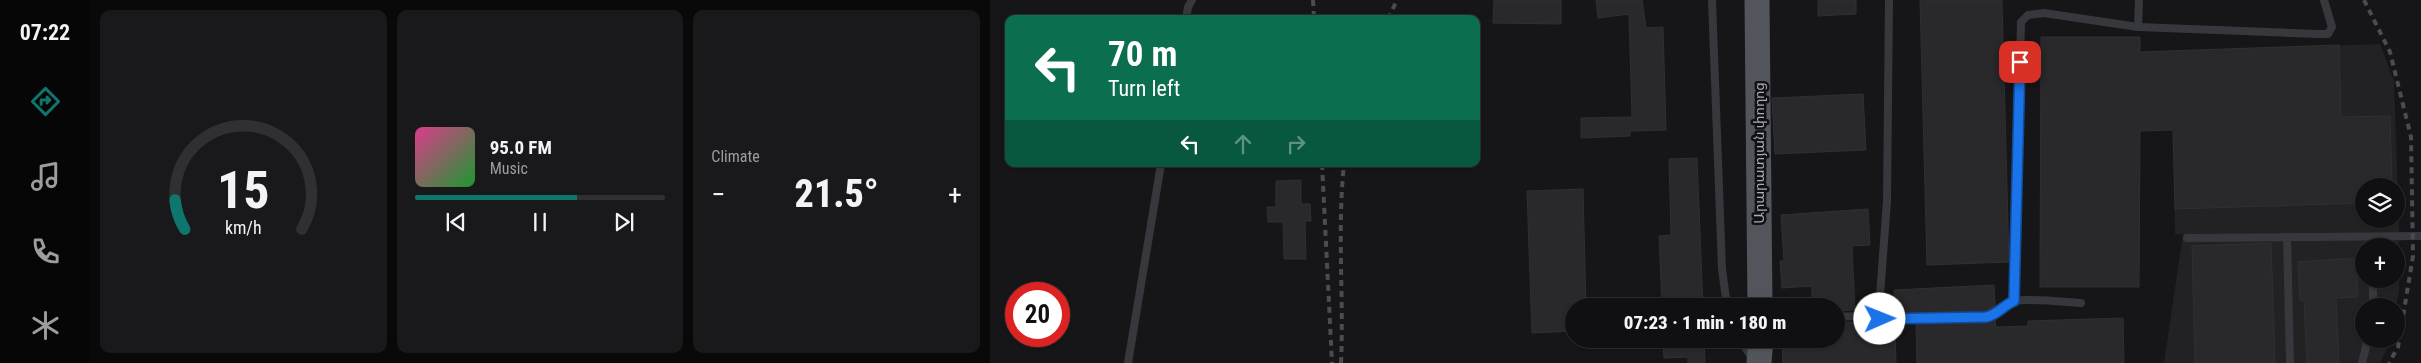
<!DOCTYPE html>
<html lang="en">
<head>
<meta charset="utf-8">
<style>
  :root { --surface:#101012; --page:#19191b; --text:#f1f3f6; --muted:#9c9d9f; --line:#303032; --accent:#0f766e }
  body { margin:0; font-family:"Roboto Condensed","Noto Sans Armenian",sans-serif; background:var(--page); color:var(--text); height:100vh; display:flex; flex-direction:column; font-size:19px; white-space:nowrap }
  * { box-sizing:border-box; margin:0 }
  p { font-size:16px; color:var(--muted) }
  .icon { flex:none; width:28px; height:28px; fill:none; stroke:currentColor; stroke-width:2; stroke-linecap:round; stroke-linejoin:round }
  .map { position:relative; flex:1; overflow:hidden }
  .sheet { display:flex; flex-direction:column; gap:10px; padding:10px; background:#09090a; width:900px }
  .sheet>* { flex:none }
  .top-card { position:absolute; left:15px; top:15px; width:475px; height:152px; border-radius:10px; box-shadow:0 1px 4px #0004,0 0 0 1px var(--line); background:#0b6e4f; color:#fff; overflow:hidden }
  .controls { position:absolute; left:1365px; top:178px; display:grid; gap:10px }
  .controls a { display:grid; place-items:center; width:50px; height:50px; border-radius:50%; background:var(--surface); box-shadow:0 1px 4px #0004,0 0 0 1px var(--line); font-size:25px }
  .speed { position:absolute; left:15px; top:282px; display:flex; gap:10px; font-size:25px; font-weight:700; text-align:center }
  .speed>* { display:grid; place-content:center; width:65px; height:65px; border-radius:50%; background:var(--surface); box-shadow:0 1px 4px #0004,0 0 0 1px var(--line); line-height:1 }
  .speed .limit { border:8px solid #d22; background:#fff; color:#111 }
  .pin { position:absolute; display:grid; place-items:center; width:42px; height:42px; color:#fff; margin:-21px; border-radius:10px; box-shadow:0 2px 8px #0006 }
  .me { position:absolute; width:55px; margin:-28px; rotate:89deg; stroke-linejoin:round; filter:drop-shadow(0 0 4px #0008) }
  .turn { display:flex; align-items:center; gap:18px; height:105px; padding:0 20px; font-size:22px }
  .turn .icon { width:65px; height:65px; stroke-width:2.5 }
  .turn b { display:block; font-size:35px; line-height:42px }
  .lanes { display:flex; align-items:center; height:48px; padding:0 20px; background:#0003; justify-content:center; gap:25px; direction:ltr }
  .lanes .off { opacity:.35 }
  .big { font-size:38px; font-weight:800; line-height:1.1 }
  .sheet .card { flex:1; display:flex; flex-direction:column; justify-content:center; gap:8px; min-width:0; padding:0 18px; border-radius:10px; background:var(--page) }
  .sheet .dial { align-items:center; gap:0 }
  .dial svg { height:130px; overflow:visible; fill:none; stroke:var(--line); stroke-width:7; stroke-linecap:round; text-anchor:middle }
  .dial text { fill:var(--text); stroke:none }
  .song { display:flex; align-items:center; gap:15px }
  .cover { width:60px; height:60px; border-radius:8px; background:linear-gradient(135deg,hsl(330 70% 55%),hsl(130 70% 35%)) }
  .played { height:5px; border-radius:2px; background:linear-gradient(90deg,var(--accent) 65%,var(--line) 65%) }
  .keys { display:flex; justify-content:space-around; direction:ltr }
  .heat { display:flex; justify-content:space-between; align-items:center; font-size:28px; direction:ltr }
  .sheet .tiles { flex:1; display:grid; gap:10px; grid-template-columns:repeat(3,1fr) }
  .trip { position:absolute; left:575px; top:298px; width:280px; height:50px; border-radius:25px; background:var(--surface); box-shadow:0 1px 4px #0004,0 0 0 1px var(--line); font-weight:800; line-height:50px; text-align:center }
  main { display:flex; flex:1; min-height:0 }
  .dock { display:flex; flex-direction:column; width:90px; justify-content:space-around; align-items:center; background:#060607; color:var(--muted) }
  .dock .icon { width:35px; height:35px }
  .dock .current { color:var(--accent) }
  .dock b { font-size:22px; color:var(--text) }
  .map>svg:first-child { display:block }
</style>
</head>
<body>
<main>
<nav class="dock">
<b>07:22</b>
<svg class="icon current" aria-label="directions" viewBox="0 0 24 24"><path d="M12 3l9 9-9 9-9-9zM9 14v-3h6M13 9l2 2-2 2"/></svg>
<svg class="icon" aria-label="music" viewBox="0 0 24 24"><path d="M9 18V5l10-2v13"/><circle cx="6" cy="18" r="3"/><circle cx="16" cy="16" r="3"/></svg>
<svg class="icon" aria-label="phone" viewBox="0 0 24 24"><path d="M5 4h4l2 5-3 2q2 4 5 5l2-3 5 2v4C11 20 4 13 5 4z"/></svg>
<svg class="icon" aria-label="climate" viewBox="0 0 24 24"><path d="M12 3v18M4 7l16 10M4 17L20 7"/></svg>
</nav>
<section class="sheet">
<div class="tiles">
<div class="card dial"><svg viewBox="0 0 100 80">
<path d="M14 69A42 42 0 1 1 86 69"/>
<path d="M14 69A42 42 0 0 1 8 51" stroke="#0f766e"/>
<text x="50" y="56" font-size="32" font-weight="700">15</text>
<text x="50" y="72" font-size="11">km/h</text>
</svg></div>
<div class="card">
<div class="song"><i class="cover"></i><div><b>95.0 FM</b><p>Music</p></div></div>
<div class="played"></div>
<div class="keys"><svg class="icon" aria-label="previous" viewBox="0 0 24 24"><path d="M18 5L8 12l10 7zM5 5v14"/></svg><svg class="icon" aria-label="pause" viewBox="0 0 24 24"><path d="M8 5v14M16 5v14"/></svg><svg class="icon" aria-label="next" viewBox="0 0 24 24"><path d="M6 5l10 7-10 7zM19 5v14"/></svg></div>
</div>
<div class="card"><p>Climate</p>
<div class="heat"><a>−</a><b class="big">21.5°</b><a>+</a></div>
</div>
</div>
</section>
<div class="map">
<svg width="1431" height="363" viewBox="0 0 1431 363">
  <rect width="100%" height="100%" fill="#161618"/>
  <path fill="#222225" fill-rule="evenodd" d="M1390,44L1404,81L1409,227V292L1406,306H1374V339H1399L1396,351L1390,363H1174L1193,234H1185L1183,130L1165,52ZM1374,186H1406V219H1374ZM1374,246H1406V279H1374Z"/>
  <g fill="#29292c" stroke="#303034">
    <polygon points="504,0 571,0 571,24 503,23"/>
    <polygon points="606,0 652,0 656,28 673,27 676,130 640,131 640,136 591,138 591,118 642,117 639,14 608,18"/>
    <polygon points="828,0 866,0 866,14 828,16"/>
    <polygon points="930,0 1012,0 1019,262 937,265"/>
    <polygon points="1051,37 1150,37 1150,52 1349,45 1351,117 1400,116 1402,186 1374,186 1374,203 1185,209 1183,130 1150,131 1149,287 1050,287"/>
    <polygon points="873,94 876,150 785,154 782,98"/>
    <polygon points="707,158 713,306 672,306 669,236 681,235 679,159"/>
    <polygon points="311,180 311,204 320,204 321,221 315,221 316,259 294,259 293,222 278,222 277,207 286,207 286,181"/>
    <polygon points="593,189 596,306 584,306 584,331 542,333 537,191"/>
    <polygon points="878,209 880,245 862,246 865,310 846,311 846,306 822,306 822,286 792,288 790,261 794,261 791,215"/>
    <polygon points="1281,243 1285,363 1205,363 1202,246"/>
    <polygon points="1366,258 1368,297 1346,298 1349,363 1317,363 1314,300 1310,300 1308,262"/>
    <polygon points="1004,285 1005,306 995,311 905,313 904,290"/>
    <polygon points="1133,318 1134,363 927,363 926,324 996,323 1005,319 1006,327 1038,326 1038,321"/>
    <polygon points="865,322 866,330 905,328 906,363 793,363 792,339 846,339 846,323"/>
    <polygon points="673,339 714,339 715,363 698,363 698,357 674,358"/>
  </g>
  <g fill="none" stroke-linecap="round" stroke-linejoin="round">
    <g stroke="#37383d" stroke-width="8">
      <polyline points="722,0 732,269 737,306"/>
      <polyline points="196,19 198,7 202,0"/>
      <polyline points="1148,27 1149,0"/>
      <polyline points="1297,237 1300,363"/>
      <polyline points="1197,238 1431,236"/>
      <polyline points="1024,301 1031,22 1038,15 1054,13 1148,27 1327,34 1338,34 1342,27 1334,0"/>
      <polyline points="1383,306 1383,279"/>
      <polyline points="846,317 867,316 890,319 890,296 897,201 899,0"/>
      <path d="M890,319L996,317C1007,315 1012,304 1023,301C1038,298 1074,302 1091,303"/>
      <polyline points="750,339 762,358"/>
      <polyline points="138,363 171,164"/>
      <polyline points="1372,363 1378,339"/>
    </g>
    <g stroke="#53555c" stroke-width="25">
      <polyline points="767,0 770,306"/>
      <polyline points="769,363 771,339"/>
    </g>
    <g stroke="#4a4c52" stroke-width="4" stroke-dasharray="6 5" stroke-linecap="butt">
      <polyline points="323,0 324,19"/>
      <polyline points="1374,0 1400,52 1421,137 1423,256 1408,347 1399,363"/>
      <polyline points="398,19 407,0"/>
      <polyline points="332,164 342,363"/>
      <path d="M351,363C354,296 347,230 354,164"/>
    </g>
  </g>
  <g fill="none" stroke-linecap="round" stroke-linejoin="round">
    <g stroke="#114b97" stroke-width="12">
      <path id="route" d="M890,319L996,317C1007,315 1014,305 1024,301L1030,62"/>
    </g>
    <use href="#route" stroke="#1a73e8" stroke-width="9"/>
  </g>
  <g text-anchor="middle" dominant-baseline="central" stroke-width="5" stroke-linejoin="round" paint-order="stroke">
    <g font-size="14" fill="#a8adb8" stroke="#111113">
      <text transform="translate(769 153) rotate(-90)">Արարատյան փողոց</text>
    </g>
  </g>
</svg>
<div class="controls">
<a><svg class="icon" aria-label="layers" viewBox="0 0 24 24"><path d="M12 4l9 5-9 5-9-5zM3 14l9 5 9-5"/></svg></a>
<a>+</a>
<a>−</a>
</div>
<div class="speed"><div class="limit">20</div></div>
<div class="pin" style="left:1030px;top:62px;background:#d93025"><svg class="icon" aria-label="arrive" viewBox="0 0 24 24"><path d="M6 21V4h12l-3 4 3 4H6"/></svg></div>
<svg class="me" style="left:890px;top:319px" viewBox="-20 -20 40 40"><circle r="19" fill="#fff"/><path d="M0-13L10 11 0 6-10 11z" fill="#1a73e8"/></svg>
<div class="trip">07:23 · 1 min · 180 m</div>
<div class="top-card">
<div class="turn"><svg class="icon" aria-label="left" viewBox="0 0 24 24"><path d="M17 20v-9H6M10 6l-5 5 5 5"/></svg><div><b>70 m</b>Turn left</div></div>
<div class="lanes"><svg class="icon" aria-label="left" viewBox="0 0 24 24"><path d="M17 20v-9H6M10 6l-5 5 5 5"/></svg><svg class="icon off" aria-label="ahead" viewBox="0 0 24 24"><path d="M12 20V5M6 11l6-6 6 6"/></svg><svg class="icon off" aria-label="right" viewBox="0 0 24 24"><path d="M7 20v-9h11M14 6l5 5-5 5"/></svg></div>
</div>
</div>
</main>
</body>
</html>
